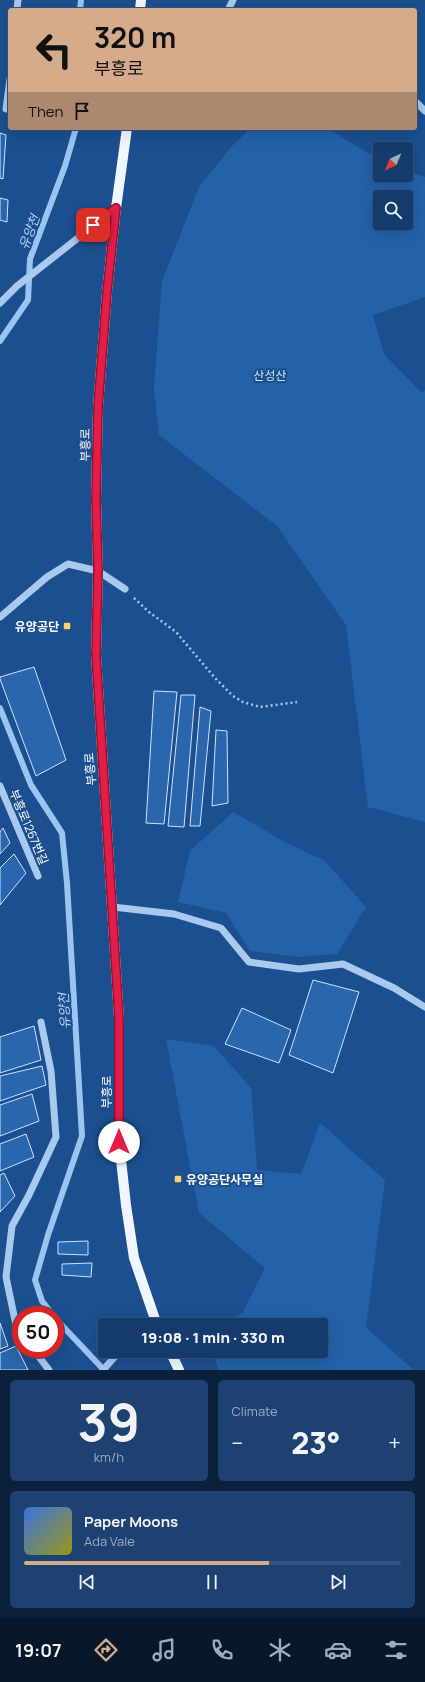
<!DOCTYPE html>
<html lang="en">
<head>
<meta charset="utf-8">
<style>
  :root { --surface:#143b6b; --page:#1d4271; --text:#f1f3f6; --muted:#9dadc1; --line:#33557e; --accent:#d6ab8b }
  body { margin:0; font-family:Manrope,"Noto Sans KR",sans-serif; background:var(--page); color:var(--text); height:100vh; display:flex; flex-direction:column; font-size:15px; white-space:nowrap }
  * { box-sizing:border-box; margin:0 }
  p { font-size:13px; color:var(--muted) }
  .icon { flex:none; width:22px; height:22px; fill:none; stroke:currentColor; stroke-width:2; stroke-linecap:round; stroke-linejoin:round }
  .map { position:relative; height:1370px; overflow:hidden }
  .panel { display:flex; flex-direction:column; gap:10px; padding:10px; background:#0b203b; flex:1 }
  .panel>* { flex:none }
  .top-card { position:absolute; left:8px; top:8px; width:409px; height:122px; border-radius:4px; box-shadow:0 4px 16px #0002,0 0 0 1px var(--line); background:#d6ab8b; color:#111; overflow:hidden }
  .needle { width:26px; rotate:224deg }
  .buttons { position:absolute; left:373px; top:142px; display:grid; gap:8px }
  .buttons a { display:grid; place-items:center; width:40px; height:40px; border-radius:4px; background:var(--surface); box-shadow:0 4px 16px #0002,0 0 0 1px var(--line); font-size:20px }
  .speed { position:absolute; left:12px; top:1306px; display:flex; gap:8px; font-size:20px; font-weight:700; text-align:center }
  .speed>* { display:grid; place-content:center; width:52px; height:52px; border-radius:50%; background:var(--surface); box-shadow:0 4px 16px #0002,0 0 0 1px var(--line); line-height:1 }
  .speed .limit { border:6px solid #d22; background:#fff; color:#111 }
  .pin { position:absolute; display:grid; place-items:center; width:34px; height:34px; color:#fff; margin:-17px; border-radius:8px; box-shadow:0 2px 6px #0006 }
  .me { position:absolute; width:44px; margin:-22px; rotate:0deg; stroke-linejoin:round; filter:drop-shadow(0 0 3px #0008) }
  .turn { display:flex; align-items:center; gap:14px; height:84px; padding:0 20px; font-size:18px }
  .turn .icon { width:52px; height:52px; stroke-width:2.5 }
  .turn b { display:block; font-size:28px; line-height:34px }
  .then { display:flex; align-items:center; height:38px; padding:0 20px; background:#0003; gap:8px; font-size:15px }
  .big { font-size:30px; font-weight:800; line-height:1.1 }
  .panel .tile { flex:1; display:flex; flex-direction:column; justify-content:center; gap:6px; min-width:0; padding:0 14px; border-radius:6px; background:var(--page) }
  .panel .dial { align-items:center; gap:0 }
  .dial b { font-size:52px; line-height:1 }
  .song { display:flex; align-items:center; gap:12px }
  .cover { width:48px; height:48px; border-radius:6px; background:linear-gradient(135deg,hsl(220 70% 55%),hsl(60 70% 35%)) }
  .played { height:4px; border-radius:2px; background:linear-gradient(90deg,var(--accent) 65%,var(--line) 65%) }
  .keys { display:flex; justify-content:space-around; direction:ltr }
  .heat { display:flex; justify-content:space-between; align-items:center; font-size:22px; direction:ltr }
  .panel .tiles { flex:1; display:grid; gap:10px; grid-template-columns:1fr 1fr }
  .tile:last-child { grid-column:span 2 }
  .trip { position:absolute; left:98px; top:1318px; width:230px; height:40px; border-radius:4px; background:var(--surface); box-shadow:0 4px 16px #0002,0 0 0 1px var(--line); font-weight:800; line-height:40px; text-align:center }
  .tabs { display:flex; height:64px; justify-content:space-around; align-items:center; background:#08182b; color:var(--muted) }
  .tabs .icon { width:28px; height:28px }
  .tabs .on { color:var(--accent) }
  .tabs b { font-size:18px; color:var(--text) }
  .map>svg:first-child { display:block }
</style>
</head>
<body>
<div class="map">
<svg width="425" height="1370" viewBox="0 0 425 1370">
  <rect width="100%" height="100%" fill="#1b4f8f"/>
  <g fill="#2461a8" fill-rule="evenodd">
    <path d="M251,128H326L380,160V175H406V171L425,177V297L373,315L384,354L422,393L425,390V822L368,807L346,625L277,526L159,435L154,387L162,281L199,187L232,146ZM380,197H406V223H380Z"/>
    <polygon points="233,812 285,842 325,861 366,907 337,954 297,957 250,951 226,913 178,902 190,851"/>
    <polygon points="166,1039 214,1046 251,1088 257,1170 301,1174 320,1123 385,1180 366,1328 414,1370 219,1370 212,1351 321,1351 321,1325 220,1325 243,1312 265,1268 199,1213"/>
  </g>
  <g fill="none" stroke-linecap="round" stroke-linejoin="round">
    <g stroke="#9cc4f0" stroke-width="6">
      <polyline points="80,10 81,0"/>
      <polyline points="0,341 28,300 30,259 65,166 76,128"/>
      <polyline points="0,708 31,785 62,833 67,883 82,1136 48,1235 35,1280 42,1301 53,1315"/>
      <polyline points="55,1318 104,1370"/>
    </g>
  </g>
  <g fill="#2a66ad" stroke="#cfe3fa">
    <polygon points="0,133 6,135 3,179 0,178"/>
    <polygon points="0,198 8,200 7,222 0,220"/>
    <polygon points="34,667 66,760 36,776 0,679 0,677"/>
    <polygon points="154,691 177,692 164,824 146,823"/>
    <polygon points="181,695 195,695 184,827 168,826"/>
    <polygon points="200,707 211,711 200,826 190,826"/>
    <polygon points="216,730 227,731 228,803 212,806"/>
    <polygon points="3,828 10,843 0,854 0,832"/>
    <polygon points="14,854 26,873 0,905 0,868"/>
    <polygon points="313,980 359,992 333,1073 289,1055"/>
    <polygon points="242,1008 291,1030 279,1063 225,1044"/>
    <polygon points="34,1026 41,1060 0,1073 0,1037"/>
    <polygon points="42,1066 46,1085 0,1101 0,1076"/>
    <polygon points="32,1094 39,1121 0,1136 0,1105"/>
    <polygon points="26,1134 34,1157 0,1171 0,1144"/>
    <polygon points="4,1173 15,1196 0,1212 0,1175"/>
    <polygon points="88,1241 88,1255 58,1254 58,1242"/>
    <polygon points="92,1263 91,1277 62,1275 62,1264"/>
    <polygon points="0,1323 8,1346 0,1349"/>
    <polygon points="16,1346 28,1370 0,1370 0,1353"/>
  </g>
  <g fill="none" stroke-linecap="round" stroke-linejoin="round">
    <polyline stroke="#a9c9ee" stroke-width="2.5" stroke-dasharray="2 3" stroke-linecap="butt" points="134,598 149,612 176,632 215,678 233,696 243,702 260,707 297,702"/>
    <g stroke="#a9c9ee" stroke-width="7">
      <polyline points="17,10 18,0"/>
      <polyline points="228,10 233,0"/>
      <polyline points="415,101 425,111"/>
      <polyline points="6,109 10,79"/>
      <polyline points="0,303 17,286 116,208"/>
      <polyline points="0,617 47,577 68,564 98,571 125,589"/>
      <polyline points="0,786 38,876"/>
      <polyline points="113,907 174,914 221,928 249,962 299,969 343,964 394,988 425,1007"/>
      <polyline points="21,1332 16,1325 6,1277 12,1226 29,1195 56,1137 51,1071 41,1022"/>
      <polyline points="33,1349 49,1370"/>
      <polyline points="103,1370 120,1351"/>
    </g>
    <g stroke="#f0f6ff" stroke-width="10">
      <polyline points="140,10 141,0"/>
      <polyline points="127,128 116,208 107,292 98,407 96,499 98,571 96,655 119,1018 119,1142 126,1205 134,1258 157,1325"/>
      <polyline points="170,1351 179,1370"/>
    </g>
  </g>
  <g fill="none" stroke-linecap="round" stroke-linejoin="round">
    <g stroke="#92132f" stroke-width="10">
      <polyline id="route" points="93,225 116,208 107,292 98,407 96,499 98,571 96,655 119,1018 119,1142"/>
    </g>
    <use href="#route" stroke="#e11d48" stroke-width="7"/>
  </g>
  <g fill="#ffd166" stroke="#1b4f8f" stroke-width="1.5">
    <rect x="63" y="622" width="8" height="8" rx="2"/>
    <rect x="174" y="1175" width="8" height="8" rx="2"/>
  </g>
  <g text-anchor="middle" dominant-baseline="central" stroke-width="4" stroke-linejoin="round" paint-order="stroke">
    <g font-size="12" fill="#cfe3fa" stroke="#1b4f8f">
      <text x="270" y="375">산성산</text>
    </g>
    <g font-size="12" fill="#fff" stroke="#1b4f8f">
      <text transform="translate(85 445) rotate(-89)">부흥로</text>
      <text transform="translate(90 769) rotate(-94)">부흥로</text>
      <text transform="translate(29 827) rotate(67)">부흥로1267번길</text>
      <text transform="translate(106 1092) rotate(-90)">부흥로</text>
    </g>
    <g font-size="12" font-weight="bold" fill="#fff" stroke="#1b4f8f" text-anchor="end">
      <text x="59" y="626">유양공단</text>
      <text x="186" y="1179" text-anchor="start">유양공단사무실</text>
    </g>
    <g font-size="13" font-style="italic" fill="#b5d3f5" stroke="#1b4f8f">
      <text transform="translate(29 232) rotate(-69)">유양천</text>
      <text transform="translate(64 1011) rotate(-93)">유양천</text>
    </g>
  </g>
</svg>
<div class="buttons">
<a><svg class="needle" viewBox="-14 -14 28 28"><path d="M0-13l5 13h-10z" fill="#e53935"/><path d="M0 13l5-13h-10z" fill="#9dadc1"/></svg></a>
<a><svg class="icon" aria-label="search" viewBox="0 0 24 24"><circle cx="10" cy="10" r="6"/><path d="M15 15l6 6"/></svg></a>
</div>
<div class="speed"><div class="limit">50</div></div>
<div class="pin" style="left:93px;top:225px;background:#d93025"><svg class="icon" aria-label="arrive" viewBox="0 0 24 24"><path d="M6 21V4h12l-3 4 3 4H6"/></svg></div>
<svg class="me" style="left:119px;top:1142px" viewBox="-20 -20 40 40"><circle r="19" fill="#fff"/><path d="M0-13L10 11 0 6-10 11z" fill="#e11d48"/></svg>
<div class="trip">19:08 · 1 min · 330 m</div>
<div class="top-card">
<div class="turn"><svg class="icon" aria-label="left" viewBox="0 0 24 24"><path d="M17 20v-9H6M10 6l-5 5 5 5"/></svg><div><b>320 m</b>부흥로</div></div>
<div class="then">Then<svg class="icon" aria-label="arrive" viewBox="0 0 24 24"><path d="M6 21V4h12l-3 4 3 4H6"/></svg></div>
</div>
</div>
<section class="panel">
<div class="tiles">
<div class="tile dial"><b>39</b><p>km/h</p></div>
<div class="tile"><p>Climate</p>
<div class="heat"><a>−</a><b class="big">23°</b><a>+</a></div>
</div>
<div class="tile">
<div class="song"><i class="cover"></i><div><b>Paper Moons</b><p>Ada Vale</p></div></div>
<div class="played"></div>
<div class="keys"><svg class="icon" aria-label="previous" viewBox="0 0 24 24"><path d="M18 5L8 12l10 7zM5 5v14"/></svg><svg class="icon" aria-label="pause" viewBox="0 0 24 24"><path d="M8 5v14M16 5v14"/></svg><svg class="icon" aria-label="next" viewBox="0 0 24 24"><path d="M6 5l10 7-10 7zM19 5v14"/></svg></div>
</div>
</div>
</section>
<nav class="tabs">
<b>19:07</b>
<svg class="icon on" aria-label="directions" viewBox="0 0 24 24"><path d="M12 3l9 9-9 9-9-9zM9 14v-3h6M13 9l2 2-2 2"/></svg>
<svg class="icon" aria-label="music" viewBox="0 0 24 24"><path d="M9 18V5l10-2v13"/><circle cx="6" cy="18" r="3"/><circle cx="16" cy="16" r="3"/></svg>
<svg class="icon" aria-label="phone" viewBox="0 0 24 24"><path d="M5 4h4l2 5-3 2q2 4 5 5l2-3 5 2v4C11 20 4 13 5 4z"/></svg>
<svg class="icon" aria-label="climate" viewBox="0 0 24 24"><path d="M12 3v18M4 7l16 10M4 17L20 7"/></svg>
<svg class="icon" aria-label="car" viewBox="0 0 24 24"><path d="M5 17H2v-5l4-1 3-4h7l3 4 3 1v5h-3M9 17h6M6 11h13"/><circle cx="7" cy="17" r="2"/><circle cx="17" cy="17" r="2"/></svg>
<svg class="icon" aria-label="filters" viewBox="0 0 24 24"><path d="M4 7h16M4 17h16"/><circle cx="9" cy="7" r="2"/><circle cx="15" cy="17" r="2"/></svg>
</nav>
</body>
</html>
